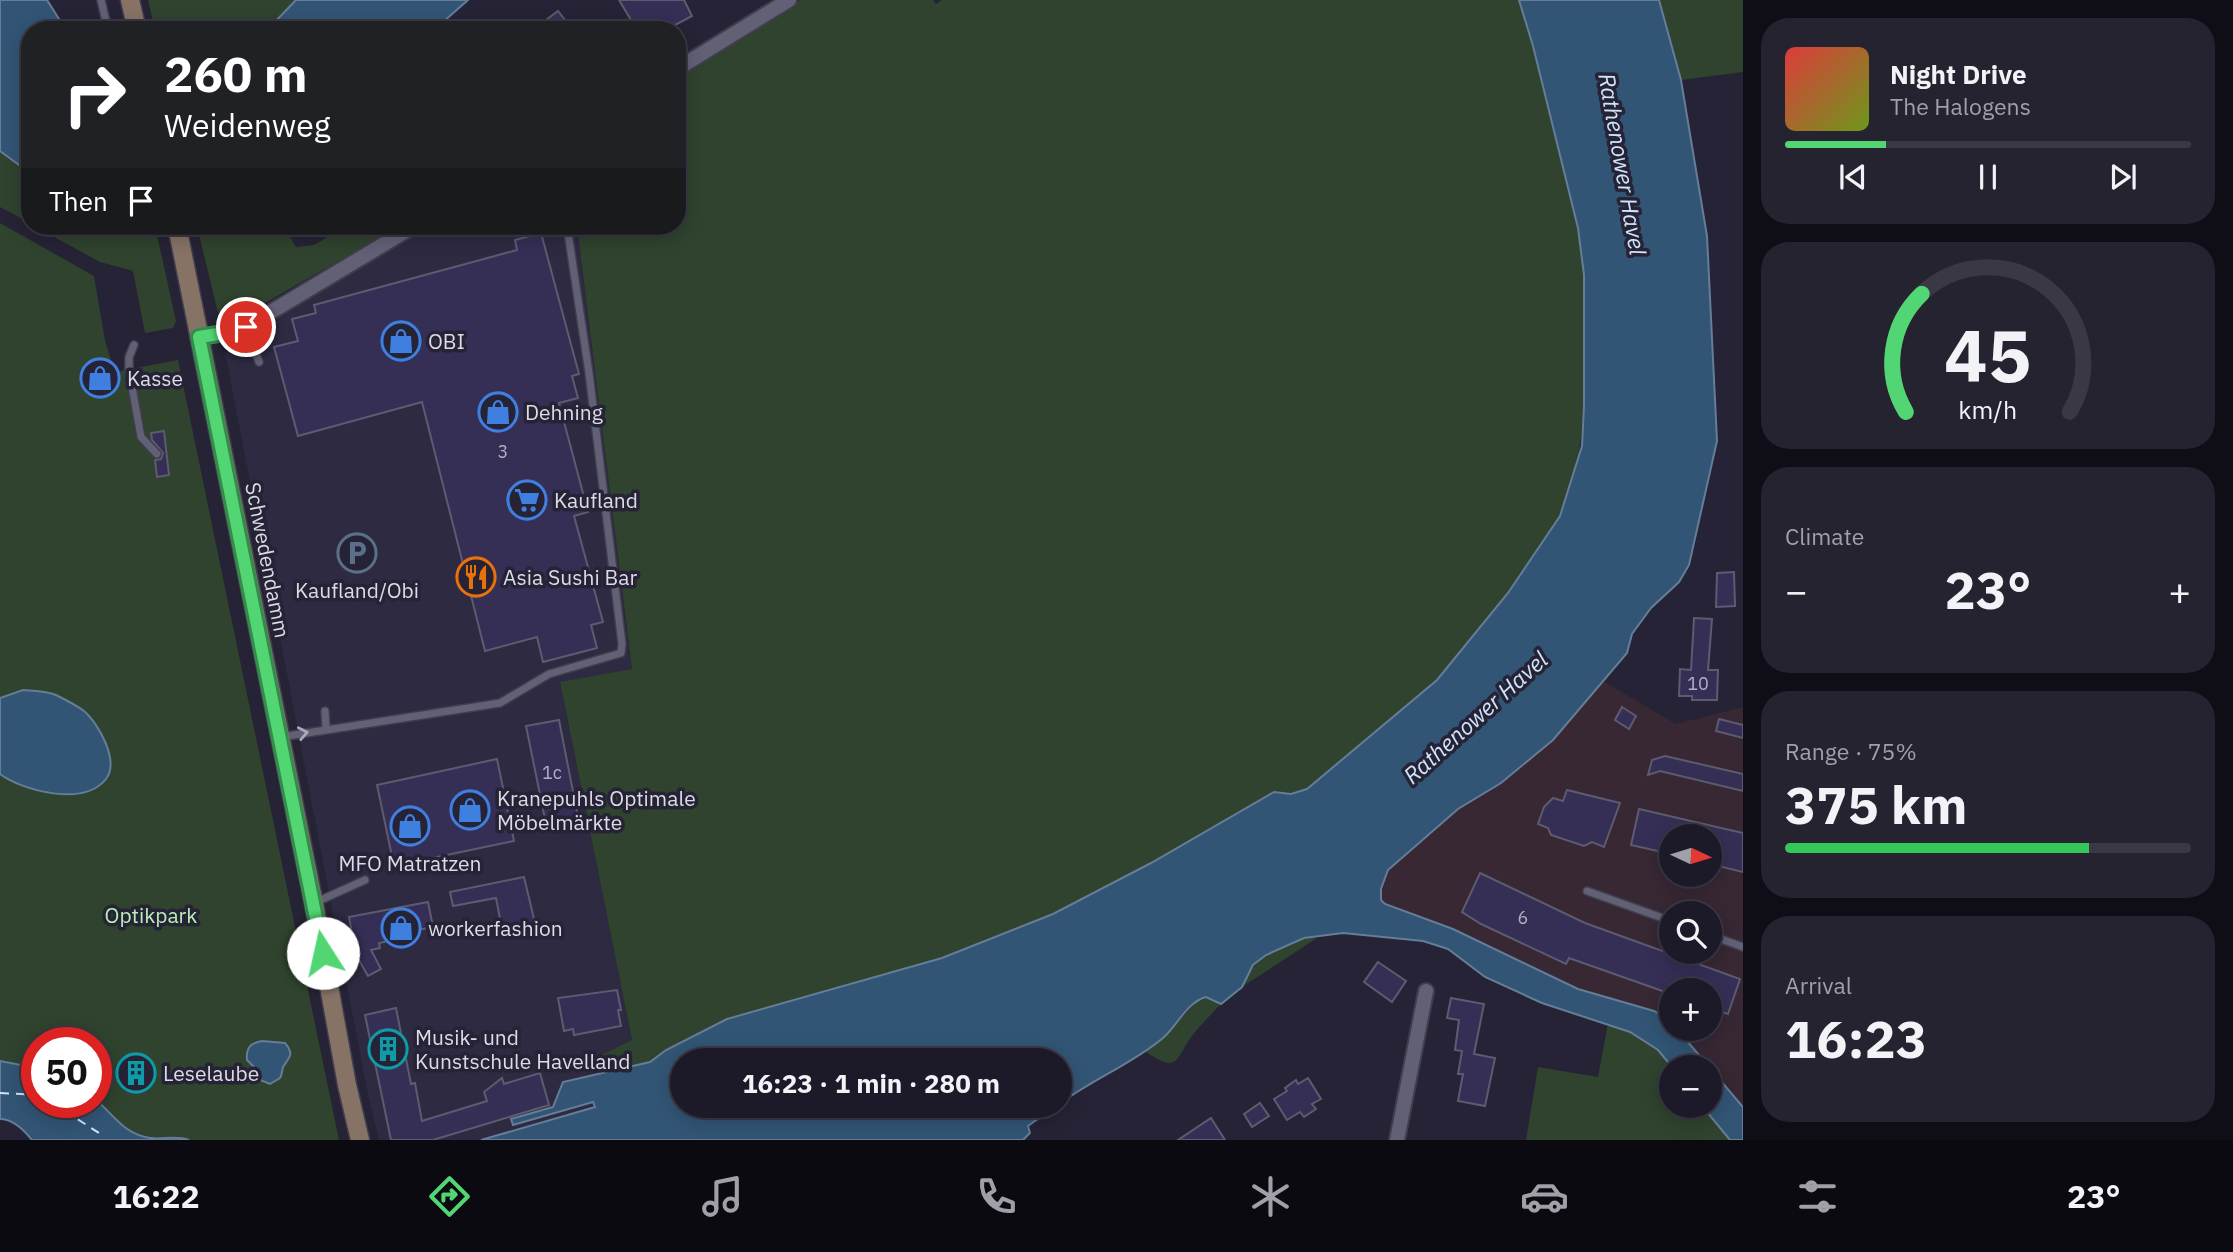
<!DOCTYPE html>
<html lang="en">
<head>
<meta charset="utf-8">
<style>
  :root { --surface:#1c1a28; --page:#252330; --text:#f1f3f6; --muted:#a0a1a8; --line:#3a3845; --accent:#52d673 }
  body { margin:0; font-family:"IBM Plex Sans",sans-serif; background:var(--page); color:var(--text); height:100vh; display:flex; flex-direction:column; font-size:26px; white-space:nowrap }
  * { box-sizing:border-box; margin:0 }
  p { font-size:23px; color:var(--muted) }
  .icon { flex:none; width:38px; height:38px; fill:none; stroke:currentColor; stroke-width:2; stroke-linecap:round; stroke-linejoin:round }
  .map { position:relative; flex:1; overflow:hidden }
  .drawer { display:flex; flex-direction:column; gap:18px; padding:18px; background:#0f0e16; width:490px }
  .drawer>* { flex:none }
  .guide { position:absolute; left:21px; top:21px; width:665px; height:214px; border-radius:28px; box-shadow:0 4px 18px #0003,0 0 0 2px var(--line); background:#202124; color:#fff; overflow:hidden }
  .needle { width:46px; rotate:94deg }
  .controls { position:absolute; left:1659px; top:824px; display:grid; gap:14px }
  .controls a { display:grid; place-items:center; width:63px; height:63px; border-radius:50%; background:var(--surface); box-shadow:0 4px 18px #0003,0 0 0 2px var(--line); font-size:35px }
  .speed { position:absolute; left:21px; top:1027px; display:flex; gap:14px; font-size:35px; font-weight:700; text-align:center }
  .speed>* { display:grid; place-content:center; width:91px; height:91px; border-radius:50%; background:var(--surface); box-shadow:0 4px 18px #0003,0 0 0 2px var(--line); line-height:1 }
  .speed .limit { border:10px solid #d22; background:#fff; color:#111 }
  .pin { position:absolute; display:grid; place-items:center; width:60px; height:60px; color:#fff; margin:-30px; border:4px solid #fff; border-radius:50%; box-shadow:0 2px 7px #0007 }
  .me { position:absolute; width:77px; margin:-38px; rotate:350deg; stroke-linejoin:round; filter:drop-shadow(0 0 5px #0008) }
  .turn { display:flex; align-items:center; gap:24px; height:147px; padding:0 28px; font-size:32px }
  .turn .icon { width:91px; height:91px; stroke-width:2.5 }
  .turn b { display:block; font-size:49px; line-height:60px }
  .then { display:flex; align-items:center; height:66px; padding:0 28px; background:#0003; gap:14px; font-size:26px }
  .big { font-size:52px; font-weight:800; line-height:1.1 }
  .drawer .tile { flex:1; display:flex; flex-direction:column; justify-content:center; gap:10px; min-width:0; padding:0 24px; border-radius:28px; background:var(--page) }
  .drawer .dial { align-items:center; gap:0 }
  .dial svg { height:182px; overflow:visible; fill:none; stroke:var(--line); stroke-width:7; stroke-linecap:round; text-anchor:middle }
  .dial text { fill:var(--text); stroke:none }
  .song { display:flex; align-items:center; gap:21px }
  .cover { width:84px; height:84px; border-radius:10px; background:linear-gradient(135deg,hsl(0 70% 55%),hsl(80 70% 35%)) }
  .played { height:7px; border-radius:4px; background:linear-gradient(90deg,var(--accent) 25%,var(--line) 25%) }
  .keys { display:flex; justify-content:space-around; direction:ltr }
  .heat { display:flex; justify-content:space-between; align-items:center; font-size:38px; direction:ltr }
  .charge { height:10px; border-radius:5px; background:linear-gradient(90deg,#34c759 75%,var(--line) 0) }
  .trip { position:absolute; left:670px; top:1048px; width:402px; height:70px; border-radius:35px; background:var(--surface); box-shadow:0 4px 18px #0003,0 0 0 2px var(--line); font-weight:800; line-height:70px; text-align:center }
  .tabs { display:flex; height:112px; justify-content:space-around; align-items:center; background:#0b0a10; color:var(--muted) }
  .tabs .icon { width:49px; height:49px }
  .tabs .selected { color:var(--accent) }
  .tabs b { font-size:32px; color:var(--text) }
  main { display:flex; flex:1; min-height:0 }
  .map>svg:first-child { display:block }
</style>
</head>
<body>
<main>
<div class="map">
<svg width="1743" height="1140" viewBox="0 0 1743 1140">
  <rect width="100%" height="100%" fill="#252335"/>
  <polygon fill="#2d2a42" points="427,226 577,226 632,670 560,683 632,1040 599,1056 601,1074 563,1082 553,1107 511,1120 513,1125 594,1102 595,1107 481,1140 379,1140 369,1100 225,352"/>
  <path fill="#372833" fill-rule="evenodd" d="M1603,681L1676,724L1743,707V1107L1677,1029H1710V990H1671V1023L1654,1011L1578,989L1453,929L1385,904L1381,900V889L1388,870L1458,809L1501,783L1553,740ZM1671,836H1710V875H1671ZM1671,914H1710V952H1671Z"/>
  <g fill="#2f432e">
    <polygon points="148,0 296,0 267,30 155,30"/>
    <path d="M800,0H933L936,4L942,0H1519L1533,46L1578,228C1585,264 1584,299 1584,336C1584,407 1587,467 1552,531L1520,573L1508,593L1437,680L1307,789L1291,794L1274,792L1151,863L1053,914L942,958L727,1019L666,1050L650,1062L601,1074L599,1056L632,1040L560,682L632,669L577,226H677V76Z"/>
    <polygon points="1659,0 1743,0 1743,72 1681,80"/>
    <polygon points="0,151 30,173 30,223 0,207"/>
    <path d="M0,223L94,276L105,341L115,372L178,360L339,1140H189C175,1135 163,1140 150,1138C124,1134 115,1116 96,1100V1043H37V1068L0,1061V774L9,780L93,788L106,779L111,762L85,712L53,694L23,690L0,698Z"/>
    <polygon points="34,226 155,226 176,321 173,328 145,333 133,271 100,262"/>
    <polygon points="197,226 284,226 296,247 314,245 346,226 400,226 249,312 218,313"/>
    <path d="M1304,938H1317L1242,987C1256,955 1274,950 1304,938Z"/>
    <path d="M1206,997L1221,1004C1211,1015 1200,1025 1191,1037C1175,1061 1178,1073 1146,1052L1166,1035L1197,1001Z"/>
    <path d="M1608,1023C1627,1030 1664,1046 1672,1067C1674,1074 1671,1097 1671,1106H1702L1730,1140H1526L1538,1067L1598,1077Z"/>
  </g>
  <g fill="#325575" stroke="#657d97" stroke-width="2">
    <polygon points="0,0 47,0 66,30 30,30 30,173 0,151"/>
    <polygon points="296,0 468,0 434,30 267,30"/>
    <path d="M1519,0H1659L1681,80L1707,236L1717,441L1689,565L1679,582L1651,608L1632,634L1627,653L1553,740L1501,783L1458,809L1388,870L1381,889V900L1385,904L1453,929L1578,989L1654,1011L1669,1020L1671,1029H1677L1743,1107V1140H1730L1702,1106H1710V1068L1672,1067L1658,1050L1630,1032L1542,1003L1485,977L1448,949L1423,941L1343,933L1304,938L1266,955L1253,965L1242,987L1221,1004L1206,997C1187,1002 1177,1026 1163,1038C1132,1064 1093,1079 1061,1103L1060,1060H682V1106H1056L1028,1126L1030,1133L1023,1140H481L595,1107L593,1102L513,1125L511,1119L553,1107L563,1082L650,1062L666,1050L727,1019L942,958L1053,914L1151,863L1274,792L1291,794L1307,789L1437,680L1508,593L1560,516L1582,446L1584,406V275L1578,228L1533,46Z"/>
    <path d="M23,690C33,691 46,691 56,695C64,699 76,705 84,711C98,723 120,761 106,779C84,807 23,791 0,774V698Z"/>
    <path d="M262,1041L285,1043C295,1055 289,1057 283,1067C282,1071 282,1075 280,1078L270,1084L260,1080L256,1069L247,1060C246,1048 250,1043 262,1041Z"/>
    <path d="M0,1061L37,1068V1102H96V1100C115,1116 124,1134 150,1138C163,1140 175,1135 189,1140H32C24,1130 13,1119 0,1119Z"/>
  </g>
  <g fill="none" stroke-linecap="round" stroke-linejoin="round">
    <g stroke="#cfe5fb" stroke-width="2" stroke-dasharray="9 7" stroke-linecap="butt">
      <polyline points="0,1093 37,1095"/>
      <polyline points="51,1102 99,1133 104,1129"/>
    </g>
  </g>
  <g fill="#352f56" stroke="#5d5b70" stroke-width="2">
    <polygon points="619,0 684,0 692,16 673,26 675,30 637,30"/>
    <polygon points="558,11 573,30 533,30"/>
    <polygon points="541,233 579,374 572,376 578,398 559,403 588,512 574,516 603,622 591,625 597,648 543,662 537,637 485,651 422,402 298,436 274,347 298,341 292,319 316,313 314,305 517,250 515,240"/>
    <polygon points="164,431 169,475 157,477 155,460 161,459 163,453 152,440 151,433"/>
    <polygon points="1734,572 1735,606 1716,607 1717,573"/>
    <polygon points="1694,618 1712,619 1708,670 1718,670 1717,700 1692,700 1692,696 1679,696 1680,669 1691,670"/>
    <polygon points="1622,707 1636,716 1629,729 1615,720"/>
    <polygon points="1719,719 1743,725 1743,738 1716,731"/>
    <polygon points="559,720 578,817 546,824 526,726"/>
    <polygon points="1665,756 1743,774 1743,791 1660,771 1648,775 1652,760"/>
    <polygon points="497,759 514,841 394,866 377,785"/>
    <polygon points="1567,790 1620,803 1604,847 1592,842 1584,846 1551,835 1548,828 1538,824 1544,807 1553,798 1563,801"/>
    <polygon points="1639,809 1743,833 1743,872 1710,864 1710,836 1671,836 1671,854 1631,845"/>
    <polygon points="1480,873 1585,923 1740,979 1728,1014 1710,1008 1710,990 1671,990 1671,994 1569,958 1566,964 1481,924 1462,912"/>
    <polygon points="524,877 535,923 502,929 496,898 453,906 450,892"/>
    <polygon points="428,902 433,927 418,930 419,935 379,943 380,948 371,950 381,969 368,976 356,955 349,917"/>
    <polygon points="1378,962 1406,981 1392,1002 1364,982"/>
    <polygon points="617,990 621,1010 618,1010 621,1026 574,1035 573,1029 564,1031 558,998"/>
    <polygon points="1451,998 1484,1004 1474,1054 1495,1058 1485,1106 1458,1101 1463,1074 1458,1074 1462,1051 1455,1050 1459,1020 1447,1018"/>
    <polygon points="396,1008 411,1084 415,1083 422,1121 487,1101 484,1092 502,1078 504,1084 540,1073 549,1105 433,1140 391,1140 365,1015"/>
    <polygon points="1308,1078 1321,1099 1312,1104 1316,1109 1304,1117 1300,1112 1287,1120 1274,1099 1287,1091 1285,1088 1296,1080 1298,1084"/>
    <polygon points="1260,1103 1269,1116 1252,1127 1244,1114"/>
    <polygon points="1211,1118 1225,1140 1178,1140"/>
  </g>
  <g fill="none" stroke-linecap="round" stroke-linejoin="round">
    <g stroke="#403e4d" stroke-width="10">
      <g id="lane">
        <polyline points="101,0 108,30"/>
        <polyline points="246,327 259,362"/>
        <polyline points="134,345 129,357 129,370 141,437 157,454"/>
        <polyline points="325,711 326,728"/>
        <polyline points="281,737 500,703 549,674 621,653 622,644 589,373 567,226"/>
        <polyline points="1587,891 1671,921"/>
        <polyline points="314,903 365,880"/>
        <polyline points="1710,935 1743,947"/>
      </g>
    </g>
    <g stroke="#403e4d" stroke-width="18">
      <g id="street">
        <polyline points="677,69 789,0"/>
        <polyline points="199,337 231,332 246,327 414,226"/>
        <polyline points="1397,1140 1426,991"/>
      </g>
    </g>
    <g stroke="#403e4d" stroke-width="21">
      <g id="secondary">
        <polyline points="130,0 137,30"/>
        <polyline points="177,226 314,904 347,1085 360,1140"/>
      </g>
    </g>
    <use href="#lane" stroke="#626075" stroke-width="7"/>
    <use href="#street" stroke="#626075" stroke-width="14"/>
    <use href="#secondary" stroke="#877266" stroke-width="18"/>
  </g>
  <defs><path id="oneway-chevron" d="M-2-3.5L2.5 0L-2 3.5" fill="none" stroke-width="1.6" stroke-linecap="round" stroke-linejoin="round" transform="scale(1.75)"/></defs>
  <use stroke="#abaab9" href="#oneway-chevron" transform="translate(303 733) rotate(-11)"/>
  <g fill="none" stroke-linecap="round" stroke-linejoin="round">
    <g stroke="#358b4b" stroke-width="18">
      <polyline id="route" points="246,327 231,332 199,337 323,953"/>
    </g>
    <use href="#route" stroke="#52d673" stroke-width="12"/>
  </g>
  <defs>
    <g id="shop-ring" transform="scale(2.0125)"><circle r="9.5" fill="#252335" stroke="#3f7fe0" stroke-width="1.5"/><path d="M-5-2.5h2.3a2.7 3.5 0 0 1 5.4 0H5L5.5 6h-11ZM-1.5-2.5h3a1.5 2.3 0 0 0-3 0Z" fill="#3f7fe0"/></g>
    <g id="supermarket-ring" transform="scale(2.0125)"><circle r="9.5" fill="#252335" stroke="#3f7fe0" stroke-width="1.5"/><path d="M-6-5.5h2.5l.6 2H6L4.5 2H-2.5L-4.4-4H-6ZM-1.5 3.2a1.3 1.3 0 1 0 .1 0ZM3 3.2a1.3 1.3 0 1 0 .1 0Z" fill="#3f7fe0"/></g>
    <g id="parking-ring" transform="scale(2.0125)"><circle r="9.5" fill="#252335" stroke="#5c6f8a" stroke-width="1.5"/><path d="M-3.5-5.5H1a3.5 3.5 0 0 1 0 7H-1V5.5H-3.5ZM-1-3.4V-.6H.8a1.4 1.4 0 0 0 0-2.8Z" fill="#5c6f8a"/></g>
    <g id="restaurant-ring" transform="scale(2.0125)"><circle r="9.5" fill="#252335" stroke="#e8710a" stroke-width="1.5"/><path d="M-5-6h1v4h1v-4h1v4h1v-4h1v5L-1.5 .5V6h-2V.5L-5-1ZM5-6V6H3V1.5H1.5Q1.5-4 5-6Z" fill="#e8710a"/></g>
    <g id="building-ring" transform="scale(2.0125)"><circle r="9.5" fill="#252335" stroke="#0f9aa8" stroke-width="1.5"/><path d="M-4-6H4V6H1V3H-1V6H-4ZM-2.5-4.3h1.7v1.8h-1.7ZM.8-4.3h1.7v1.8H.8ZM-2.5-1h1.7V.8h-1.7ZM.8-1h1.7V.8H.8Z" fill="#0f9aa8"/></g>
  </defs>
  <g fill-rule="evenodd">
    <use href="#shop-ring" x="401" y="341"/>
    <use href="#shop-ring" x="100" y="378"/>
    <use href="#shop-ring" x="498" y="412"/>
    <use href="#supermarket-ring" x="527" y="500"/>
    <use href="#parking-ring" x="357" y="553"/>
    <use href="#restaurant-ring" x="476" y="577"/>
    <use href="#shop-ring" x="470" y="810"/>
    <use href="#shop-ring" x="410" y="826"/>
    <use href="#shop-ring" x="401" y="928"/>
    <use href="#building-ring" x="388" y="1049"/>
    <use href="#building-ring" x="136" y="1073"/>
  </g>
  <g text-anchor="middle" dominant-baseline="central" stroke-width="7" stroke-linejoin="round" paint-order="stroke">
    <g font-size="18" fill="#b2b0c3">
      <text x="503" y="451">3</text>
      <text x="1698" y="683">10</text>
      <text x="552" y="772">1c</text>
      <text x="1523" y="917">6</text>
    </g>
    <g font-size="21" fill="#dcdbe7" stroke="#252335" text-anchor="start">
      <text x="428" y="341">OBI</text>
      <text x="127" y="378">Kasse</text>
      <text x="525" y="412">Dehning</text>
      <text x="554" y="500">Kaufland</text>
      <text x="503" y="577">Asia Sushi Bar</text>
      <text x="357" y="590" text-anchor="middle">Kaufland/Obi</text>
      <text x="497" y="798">Kranepuhls Optimale<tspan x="497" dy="24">Möbelmärkte</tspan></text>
      <text x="410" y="863" text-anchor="middle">MFO Matratzen</text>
      <text x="428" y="928">workerfashion</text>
      <text x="415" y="1037">Musik- und<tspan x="415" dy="24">Kunstschule Havelland</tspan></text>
      <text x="163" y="1073">Leselaube</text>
    </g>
    <g font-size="21" fill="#dcdbe7" stroke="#252335">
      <text transform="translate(268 560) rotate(79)">Schwedendamm</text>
    </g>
    <g font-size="21" fill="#b7efb5" stroke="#252335">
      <text x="151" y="915">Optikpark</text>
    </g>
    <g font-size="23" font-style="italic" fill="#cfe5fb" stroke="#252335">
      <text transform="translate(1623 164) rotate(80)">Rathenower Havel</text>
      <text transform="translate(1475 717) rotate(-42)">Rathenower Havel</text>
    </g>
  </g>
</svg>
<div class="controls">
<a><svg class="needle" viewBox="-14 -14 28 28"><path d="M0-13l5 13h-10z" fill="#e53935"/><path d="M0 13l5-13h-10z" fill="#a0a1a8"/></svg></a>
<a><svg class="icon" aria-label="search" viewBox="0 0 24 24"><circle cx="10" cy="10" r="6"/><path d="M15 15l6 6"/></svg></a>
<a>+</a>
<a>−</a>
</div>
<div class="speed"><div class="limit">50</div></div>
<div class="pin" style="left:246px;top:327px;background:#d93025"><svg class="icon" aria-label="arrive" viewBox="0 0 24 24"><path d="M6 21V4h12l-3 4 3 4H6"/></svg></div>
<svg class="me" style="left:323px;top:953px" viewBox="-20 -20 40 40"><circle r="19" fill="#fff"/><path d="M0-13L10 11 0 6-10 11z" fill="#52d673"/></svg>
<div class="trip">16:23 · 1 min · 280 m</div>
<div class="guide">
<div class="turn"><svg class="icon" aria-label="right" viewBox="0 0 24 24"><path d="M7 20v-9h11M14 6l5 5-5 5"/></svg><div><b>260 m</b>Weidenweg</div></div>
<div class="then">Then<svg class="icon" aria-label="arrive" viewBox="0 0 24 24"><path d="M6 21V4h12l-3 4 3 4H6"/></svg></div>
</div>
</div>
<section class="drawer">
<div class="tile">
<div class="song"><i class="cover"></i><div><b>Night Drive</b><p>The Halogens</p></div></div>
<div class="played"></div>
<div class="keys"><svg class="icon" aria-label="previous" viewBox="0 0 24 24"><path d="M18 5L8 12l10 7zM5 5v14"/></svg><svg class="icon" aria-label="pause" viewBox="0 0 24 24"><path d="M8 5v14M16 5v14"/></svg><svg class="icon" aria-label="next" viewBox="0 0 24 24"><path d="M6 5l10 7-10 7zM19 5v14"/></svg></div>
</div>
<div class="tile dial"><svg viewBox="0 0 100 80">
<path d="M14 69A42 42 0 1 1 86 69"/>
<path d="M14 69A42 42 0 0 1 21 17" stroke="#52d673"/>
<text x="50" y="56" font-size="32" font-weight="700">45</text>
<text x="50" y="72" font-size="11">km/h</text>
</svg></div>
<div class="tile"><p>Climate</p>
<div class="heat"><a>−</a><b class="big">23°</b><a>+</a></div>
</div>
<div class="tile"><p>Range · 75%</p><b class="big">375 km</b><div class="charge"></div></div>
<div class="tile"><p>Arrival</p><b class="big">16:23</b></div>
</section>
</main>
<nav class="tabs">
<b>16:22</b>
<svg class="icon selected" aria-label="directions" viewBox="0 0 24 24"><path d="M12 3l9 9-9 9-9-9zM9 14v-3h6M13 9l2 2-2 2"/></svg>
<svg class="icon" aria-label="music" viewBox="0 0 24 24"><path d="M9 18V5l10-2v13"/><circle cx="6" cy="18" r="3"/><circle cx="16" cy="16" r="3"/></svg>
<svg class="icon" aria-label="phone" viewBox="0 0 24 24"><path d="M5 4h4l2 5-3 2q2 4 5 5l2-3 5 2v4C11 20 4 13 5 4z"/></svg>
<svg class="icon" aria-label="climate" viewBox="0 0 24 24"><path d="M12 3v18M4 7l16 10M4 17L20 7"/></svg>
<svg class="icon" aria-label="car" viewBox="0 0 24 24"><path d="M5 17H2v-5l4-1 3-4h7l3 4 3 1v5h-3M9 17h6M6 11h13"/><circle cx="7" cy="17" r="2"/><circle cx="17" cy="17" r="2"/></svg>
<svg class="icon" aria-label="filters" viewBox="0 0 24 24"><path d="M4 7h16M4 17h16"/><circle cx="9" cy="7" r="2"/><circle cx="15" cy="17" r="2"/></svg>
<b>23°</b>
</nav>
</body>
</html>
